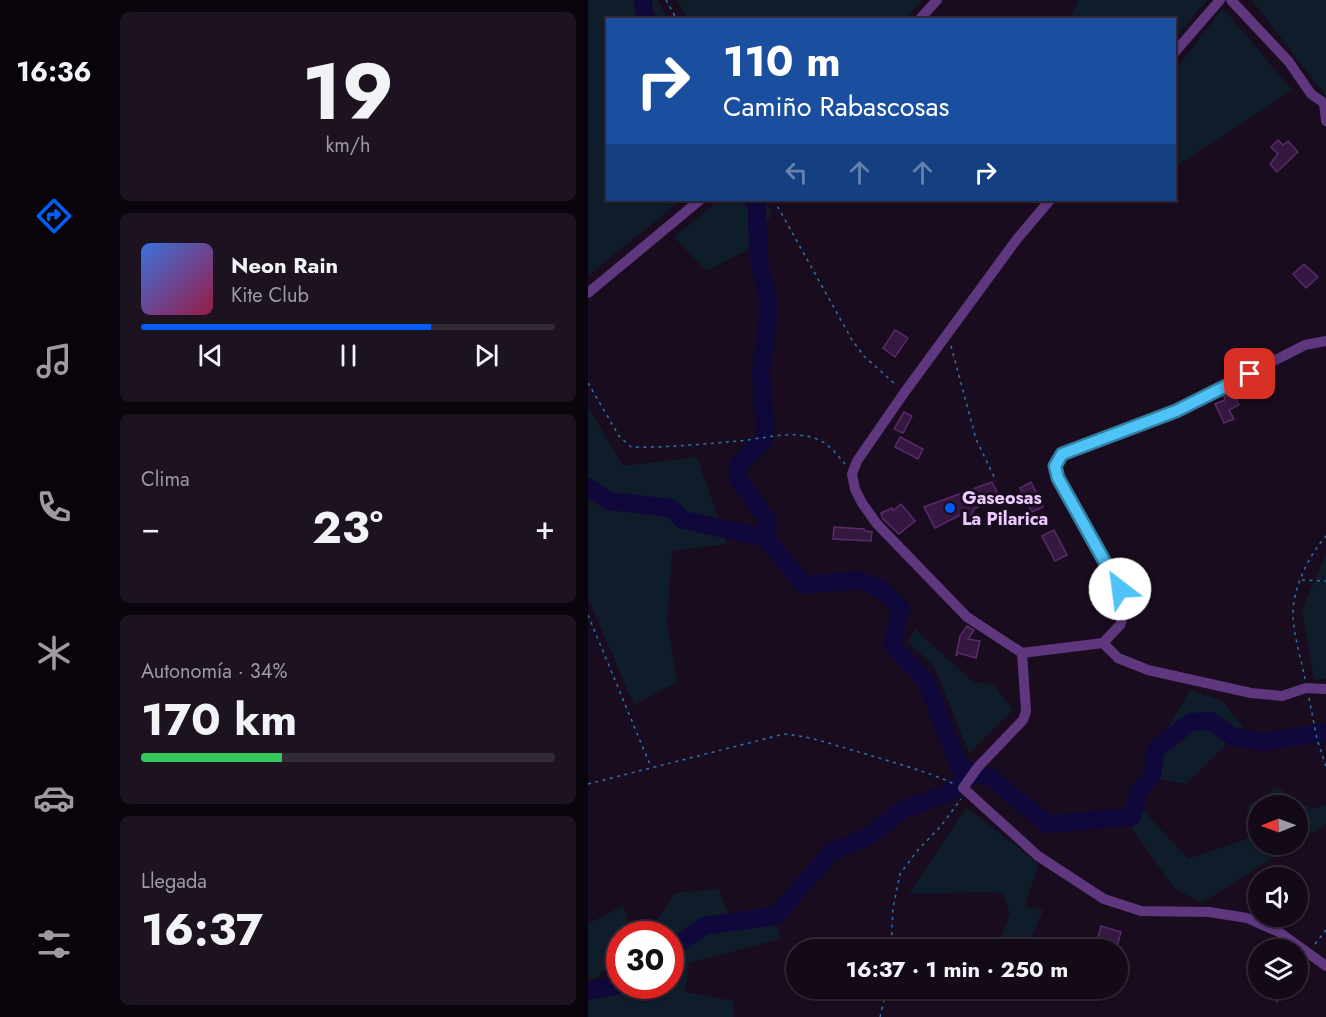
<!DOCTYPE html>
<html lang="es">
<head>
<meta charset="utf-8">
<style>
  :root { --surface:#130917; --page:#1c1220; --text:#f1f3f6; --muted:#9d9aa1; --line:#322a36; --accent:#005df5 }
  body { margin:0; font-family:Jost,sans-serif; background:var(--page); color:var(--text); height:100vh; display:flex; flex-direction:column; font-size:22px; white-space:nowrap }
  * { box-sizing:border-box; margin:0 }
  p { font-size:20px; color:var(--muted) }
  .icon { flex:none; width:33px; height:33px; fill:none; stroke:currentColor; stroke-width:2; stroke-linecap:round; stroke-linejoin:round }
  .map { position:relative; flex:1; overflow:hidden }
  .sheet { display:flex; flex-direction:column; gap:12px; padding:12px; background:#0a050d; width:480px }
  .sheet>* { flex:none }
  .guide { position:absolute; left:18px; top:18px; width:570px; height:183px; border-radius:0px; box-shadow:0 2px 4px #0004,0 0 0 2px var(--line); background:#1a4fa0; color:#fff; overflow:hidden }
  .needle { width:39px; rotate:269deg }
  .fabs { position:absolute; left:660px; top:795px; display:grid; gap:12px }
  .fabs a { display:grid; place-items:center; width:60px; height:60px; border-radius:50%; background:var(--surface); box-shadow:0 2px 4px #0004,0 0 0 2px var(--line); font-size:30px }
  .speed { position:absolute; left:18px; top:921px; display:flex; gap:12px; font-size:30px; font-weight:700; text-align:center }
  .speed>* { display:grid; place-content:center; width:78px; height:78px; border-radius:50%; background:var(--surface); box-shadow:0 2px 4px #0004,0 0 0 2px var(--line); line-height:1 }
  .speed .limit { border:9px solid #d22; background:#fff; color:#111 }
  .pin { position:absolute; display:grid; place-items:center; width:51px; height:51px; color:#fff; margin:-26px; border-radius:12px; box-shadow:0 3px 9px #0006 }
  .me { position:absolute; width:66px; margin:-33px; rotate:330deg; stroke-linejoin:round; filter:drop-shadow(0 0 4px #0008) }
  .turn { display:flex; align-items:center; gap:21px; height:126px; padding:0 18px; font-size:27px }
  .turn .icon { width:78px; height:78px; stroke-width:2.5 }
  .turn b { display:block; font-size:42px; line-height:51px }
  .lanes { display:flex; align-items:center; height:57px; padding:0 18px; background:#0003; justify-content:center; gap:30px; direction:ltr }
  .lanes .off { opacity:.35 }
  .big { font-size:45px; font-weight:700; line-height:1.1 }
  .sheet .widget { flex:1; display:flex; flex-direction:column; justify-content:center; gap:9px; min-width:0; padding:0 21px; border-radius:9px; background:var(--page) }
  .sheet .dial { align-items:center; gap:0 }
  .dial b { font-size:78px; line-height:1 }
  .song { display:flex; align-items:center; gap:18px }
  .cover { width:72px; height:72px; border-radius:9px; background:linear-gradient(135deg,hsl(220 70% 55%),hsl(340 70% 35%)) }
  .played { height:6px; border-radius:3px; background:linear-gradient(90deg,var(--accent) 70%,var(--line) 70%) }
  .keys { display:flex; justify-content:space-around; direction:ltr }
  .heat { display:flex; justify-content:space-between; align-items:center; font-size:33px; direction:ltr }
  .charge { height:9px; border-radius:4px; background:linear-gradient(90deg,#34c759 34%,var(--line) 0) }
  .trip { position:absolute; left:198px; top:939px; width:342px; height:60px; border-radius:30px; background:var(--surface); box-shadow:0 2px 4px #0004,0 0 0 2px var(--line); font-weight:700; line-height:60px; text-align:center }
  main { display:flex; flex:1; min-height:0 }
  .tabs { display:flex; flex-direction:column; width:108px; justify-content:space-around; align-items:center; background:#080409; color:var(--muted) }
  .tabs .icon { width:42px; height:42px }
  .tabs .active { color:var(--accent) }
  .tabs b { font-size:27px; color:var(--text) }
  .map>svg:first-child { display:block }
</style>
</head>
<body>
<main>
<nav class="tabs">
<b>16:36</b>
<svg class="icon active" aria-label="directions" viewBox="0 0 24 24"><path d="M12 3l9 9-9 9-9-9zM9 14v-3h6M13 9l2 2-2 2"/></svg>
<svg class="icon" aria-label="music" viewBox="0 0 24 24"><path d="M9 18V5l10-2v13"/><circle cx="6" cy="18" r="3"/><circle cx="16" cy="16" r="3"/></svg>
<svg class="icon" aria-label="phone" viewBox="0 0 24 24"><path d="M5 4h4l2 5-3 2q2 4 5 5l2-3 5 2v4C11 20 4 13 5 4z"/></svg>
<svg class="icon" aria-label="climate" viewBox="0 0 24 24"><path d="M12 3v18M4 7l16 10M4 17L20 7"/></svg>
<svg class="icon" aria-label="car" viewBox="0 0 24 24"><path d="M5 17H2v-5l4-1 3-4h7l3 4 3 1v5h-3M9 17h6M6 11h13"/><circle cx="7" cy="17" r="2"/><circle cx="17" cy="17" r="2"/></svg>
<svg class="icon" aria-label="filters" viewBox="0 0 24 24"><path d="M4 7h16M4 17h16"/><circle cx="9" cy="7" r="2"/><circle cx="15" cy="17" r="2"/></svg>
</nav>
<section class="sheet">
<div class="widget dial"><b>19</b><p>km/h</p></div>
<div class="widget">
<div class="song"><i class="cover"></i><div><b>Neon Rain</b><p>Kite Club</p></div></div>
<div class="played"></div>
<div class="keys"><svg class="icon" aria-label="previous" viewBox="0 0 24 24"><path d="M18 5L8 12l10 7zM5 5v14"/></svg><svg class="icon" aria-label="pause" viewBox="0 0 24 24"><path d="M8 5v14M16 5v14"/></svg><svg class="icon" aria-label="next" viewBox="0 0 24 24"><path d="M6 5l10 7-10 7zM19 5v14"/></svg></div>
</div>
<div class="widget"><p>Clima</p>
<div class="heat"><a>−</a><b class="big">23°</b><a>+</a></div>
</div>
<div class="widget"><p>Autonomía · 34%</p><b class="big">170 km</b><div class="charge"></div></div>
<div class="widget"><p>Llegada</p><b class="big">16:37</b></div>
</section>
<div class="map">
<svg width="738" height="1017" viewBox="0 0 738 1017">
  <rect width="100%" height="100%" fill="#190c1f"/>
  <g fill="#0f1c29">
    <polygon points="0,0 69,0 80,19 20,20 20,200 93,200 0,276"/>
    <polygon points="89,0 334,0 316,20 100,19"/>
    <polygon points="491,0 619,0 587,38 586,20 481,19"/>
    <polygon points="664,0 738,0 738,97"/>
    <polygon points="635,8 704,90 587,167 587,70"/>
    <polygon points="131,200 177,200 184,214 161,249 118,271 86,237"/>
    <polygon points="0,407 35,466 109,457 139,544 84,551 79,623 89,682 46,705 0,598"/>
    <polygon points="738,553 738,679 726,679 714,610"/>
    <polygon points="327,629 385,682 405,684 425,710 381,753 346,666 320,642"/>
    <polygon points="602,690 633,700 655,727 598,784 552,776"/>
    <polygon points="689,787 723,809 738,805 738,824 710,842 710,806 670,806 670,844 705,845 614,903 586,888 544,829 555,810 600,859 661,838 659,806"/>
    <polygon points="378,807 451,864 437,906 455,910 439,949 409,949 422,913 414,893 398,892 321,894"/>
    <polygon points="131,889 140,913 185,911 192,939 101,963 97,992 146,1001 146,1017 0,1017 0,993 31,969 32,986 82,986 82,934 61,934 87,893"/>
    <polygon points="35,905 44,934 32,934 31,954 9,978 0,979 0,924"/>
  </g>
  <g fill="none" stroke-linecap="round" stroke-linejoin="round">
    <g stroke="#10083b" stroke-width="18">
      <polyline points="55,0 56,12 59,20"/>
      <polyline points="165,200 169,205 170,254 181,306 173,373 177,430 175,441 151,464 151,480 178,518 178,538"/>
      <polyline points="0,487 21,501 83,508 95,520 178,538 216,585 271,580 293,589 313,609 304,645 338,681 371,766 403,778 459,824 544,817 551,791 564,776 568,749 603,722 623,721 645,737 675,742 738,732"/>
      <polyline points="82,950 116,926 188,916 243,852 281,836 316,809 361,793 387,772"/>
      <polyline points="0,991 32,985"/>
    </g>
  </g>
  <g fill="#351840" stroke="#592a6c" stroke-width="1.5">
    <polygon points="690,140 695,145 700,141 710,152 689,172 682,164 690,154 683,147"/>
    <polygon points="716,264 730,277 718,288 705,274"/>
    <polygon points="307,330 320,338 307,357 295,348"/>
    <polygon points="645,393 651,405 641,410 646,419 636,423 627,404 637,400 636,397"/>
    <polygon points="316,412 324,416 315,433 306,429"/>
    <polygon points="312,437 335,449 330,459 307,447"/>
    <polygon points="404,482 413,500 404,505 402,501 386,509 384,514 380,516 374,514 347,528 336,507"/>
    <polygon points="443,482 455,507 444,512 432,488"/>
    <polygon points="313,504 327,521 311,534 295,519 293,513 304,508 305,511"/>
    <polygon points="246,527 276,529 277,531 284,532 283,541 245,539"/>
    <polygon points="466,530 479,555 467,561 454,536"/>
    <polygon points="547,570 557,584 544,593 535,579"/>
    <polygon points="379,626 386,630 380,639 392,641 388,658 370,653 368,656 372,636"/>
    <polygon points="513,926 533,932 529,946 509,941"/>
    <polygon points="673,988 701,988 689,1002"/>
  </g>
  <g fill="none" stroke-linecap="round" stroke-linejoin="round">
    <g stroke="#2c74b1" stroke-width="1.5" stroke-dasharray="3 4.5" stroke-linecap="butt">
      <polyline points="78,0 89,20"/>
      <polyline points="186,200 264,340 276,356 309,386"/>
      <polyline points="363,346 388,439 408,481"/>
      <path d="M0,383L31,436L43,447C79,448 115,444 150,441C176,439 208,428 233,441C243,446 250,456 257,464"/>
      <polyline points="714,580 738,581"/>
      <polyline points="0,615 63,767"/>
      <path d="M717,679C713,658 705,634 705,613C705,588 721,555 738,536"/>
      <polyline points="721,698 729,739 738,767"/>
      <path d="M0,784L196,734C224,736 251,747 278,754C306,763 339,771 366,784"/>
      <polyline points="727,944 738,930"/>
      <polyline points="303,950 305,908 312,874 329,851 353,826 373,799"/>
      <polyline points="292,1017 299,988"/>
    </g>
    <g stroke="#5f377e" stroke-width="10">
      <polyline points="643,0 701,62 723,94 736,103 738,121"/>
      <polyline points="331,20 349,0"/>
      <polyline points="586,53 632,0"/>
      <polyline points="0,293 112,200"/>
      <polyline points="738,341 717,345 588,411 474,454 467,466 470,478 532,589 538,608 532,625 515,643 434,653 438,711 435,720 390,767 375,788 450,856 516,899 553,911 621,912 659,918 691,932 738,966"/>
      <polyline points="515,643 530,658 560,670 663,693 694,696 718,688 738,689"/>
      <polyline points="434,653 379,617 289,524 274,503 267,489 264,474 269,461 316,393 429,239 462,200"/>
    </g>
  </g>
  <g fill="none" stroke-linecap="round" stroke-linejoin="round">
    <g stroke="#337fa1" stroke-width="15">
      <polyline id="route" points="532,589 470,478 467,466 474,454 588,411 662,374"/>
    </g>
    <use href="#route" stroke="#4fc3f7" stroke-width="10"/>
  </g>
  <circle fill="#005df5" stroke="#190c1f" stroke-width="2" cx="362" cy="508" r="6"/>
  <g text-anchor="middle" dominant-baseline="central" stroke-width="6" stroke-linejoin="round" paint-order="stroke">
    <g font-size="18" font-weight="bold" fill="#eccaff" stroke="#190c1f" text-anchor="start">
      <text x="374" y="498">Gaseosas<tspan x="374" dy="21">La Pilarica</tspan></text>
    </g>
  </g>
</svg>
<div class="fabs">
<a><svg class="needle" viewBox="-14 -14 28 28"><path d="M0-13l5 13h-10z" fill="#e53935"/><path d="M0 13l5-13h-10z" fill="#9d9aa1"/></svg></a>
<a><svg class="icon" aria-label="sound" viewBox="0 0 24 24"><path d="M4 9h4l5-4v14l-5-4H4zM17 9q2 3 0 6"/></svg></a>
<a><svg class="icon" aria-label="layers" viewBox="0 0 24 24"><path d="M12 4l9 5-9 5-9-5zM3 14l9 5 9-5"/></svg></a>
</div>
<div class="speed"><div class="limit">30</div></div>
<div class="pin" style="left:662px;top:374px;background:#d93025"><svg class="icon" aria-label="arrive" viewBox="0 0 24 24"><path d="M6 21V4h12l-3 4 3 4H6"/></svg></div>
<svg class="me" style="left:532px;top:589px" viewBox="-20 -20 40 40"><circle r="19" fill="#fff"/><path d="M0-13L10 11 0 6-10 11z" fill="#4fc3f7"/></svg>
<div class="trip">16:37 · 1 min · 250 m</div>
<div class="guide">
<div class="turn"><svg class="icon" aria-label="right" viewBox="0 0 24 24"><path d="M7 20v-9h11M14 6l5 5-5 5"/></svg><div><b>110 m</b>Camiño Rabascosas</div></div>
<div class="lanes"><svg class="icon off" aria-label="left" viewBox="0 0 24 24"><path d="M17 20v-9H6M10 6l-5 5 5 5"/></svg><svg class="icon off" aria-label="ahead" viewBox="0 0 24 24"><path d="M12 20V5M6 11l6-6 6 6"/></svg><svg class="icon off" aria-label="ahead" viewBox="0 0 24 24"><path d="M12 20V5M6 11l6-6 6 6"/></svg><svg class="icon" aria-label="right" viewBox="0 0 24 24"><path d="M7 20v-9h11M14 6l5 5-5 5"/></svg></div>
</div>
</div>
</main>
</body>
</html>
